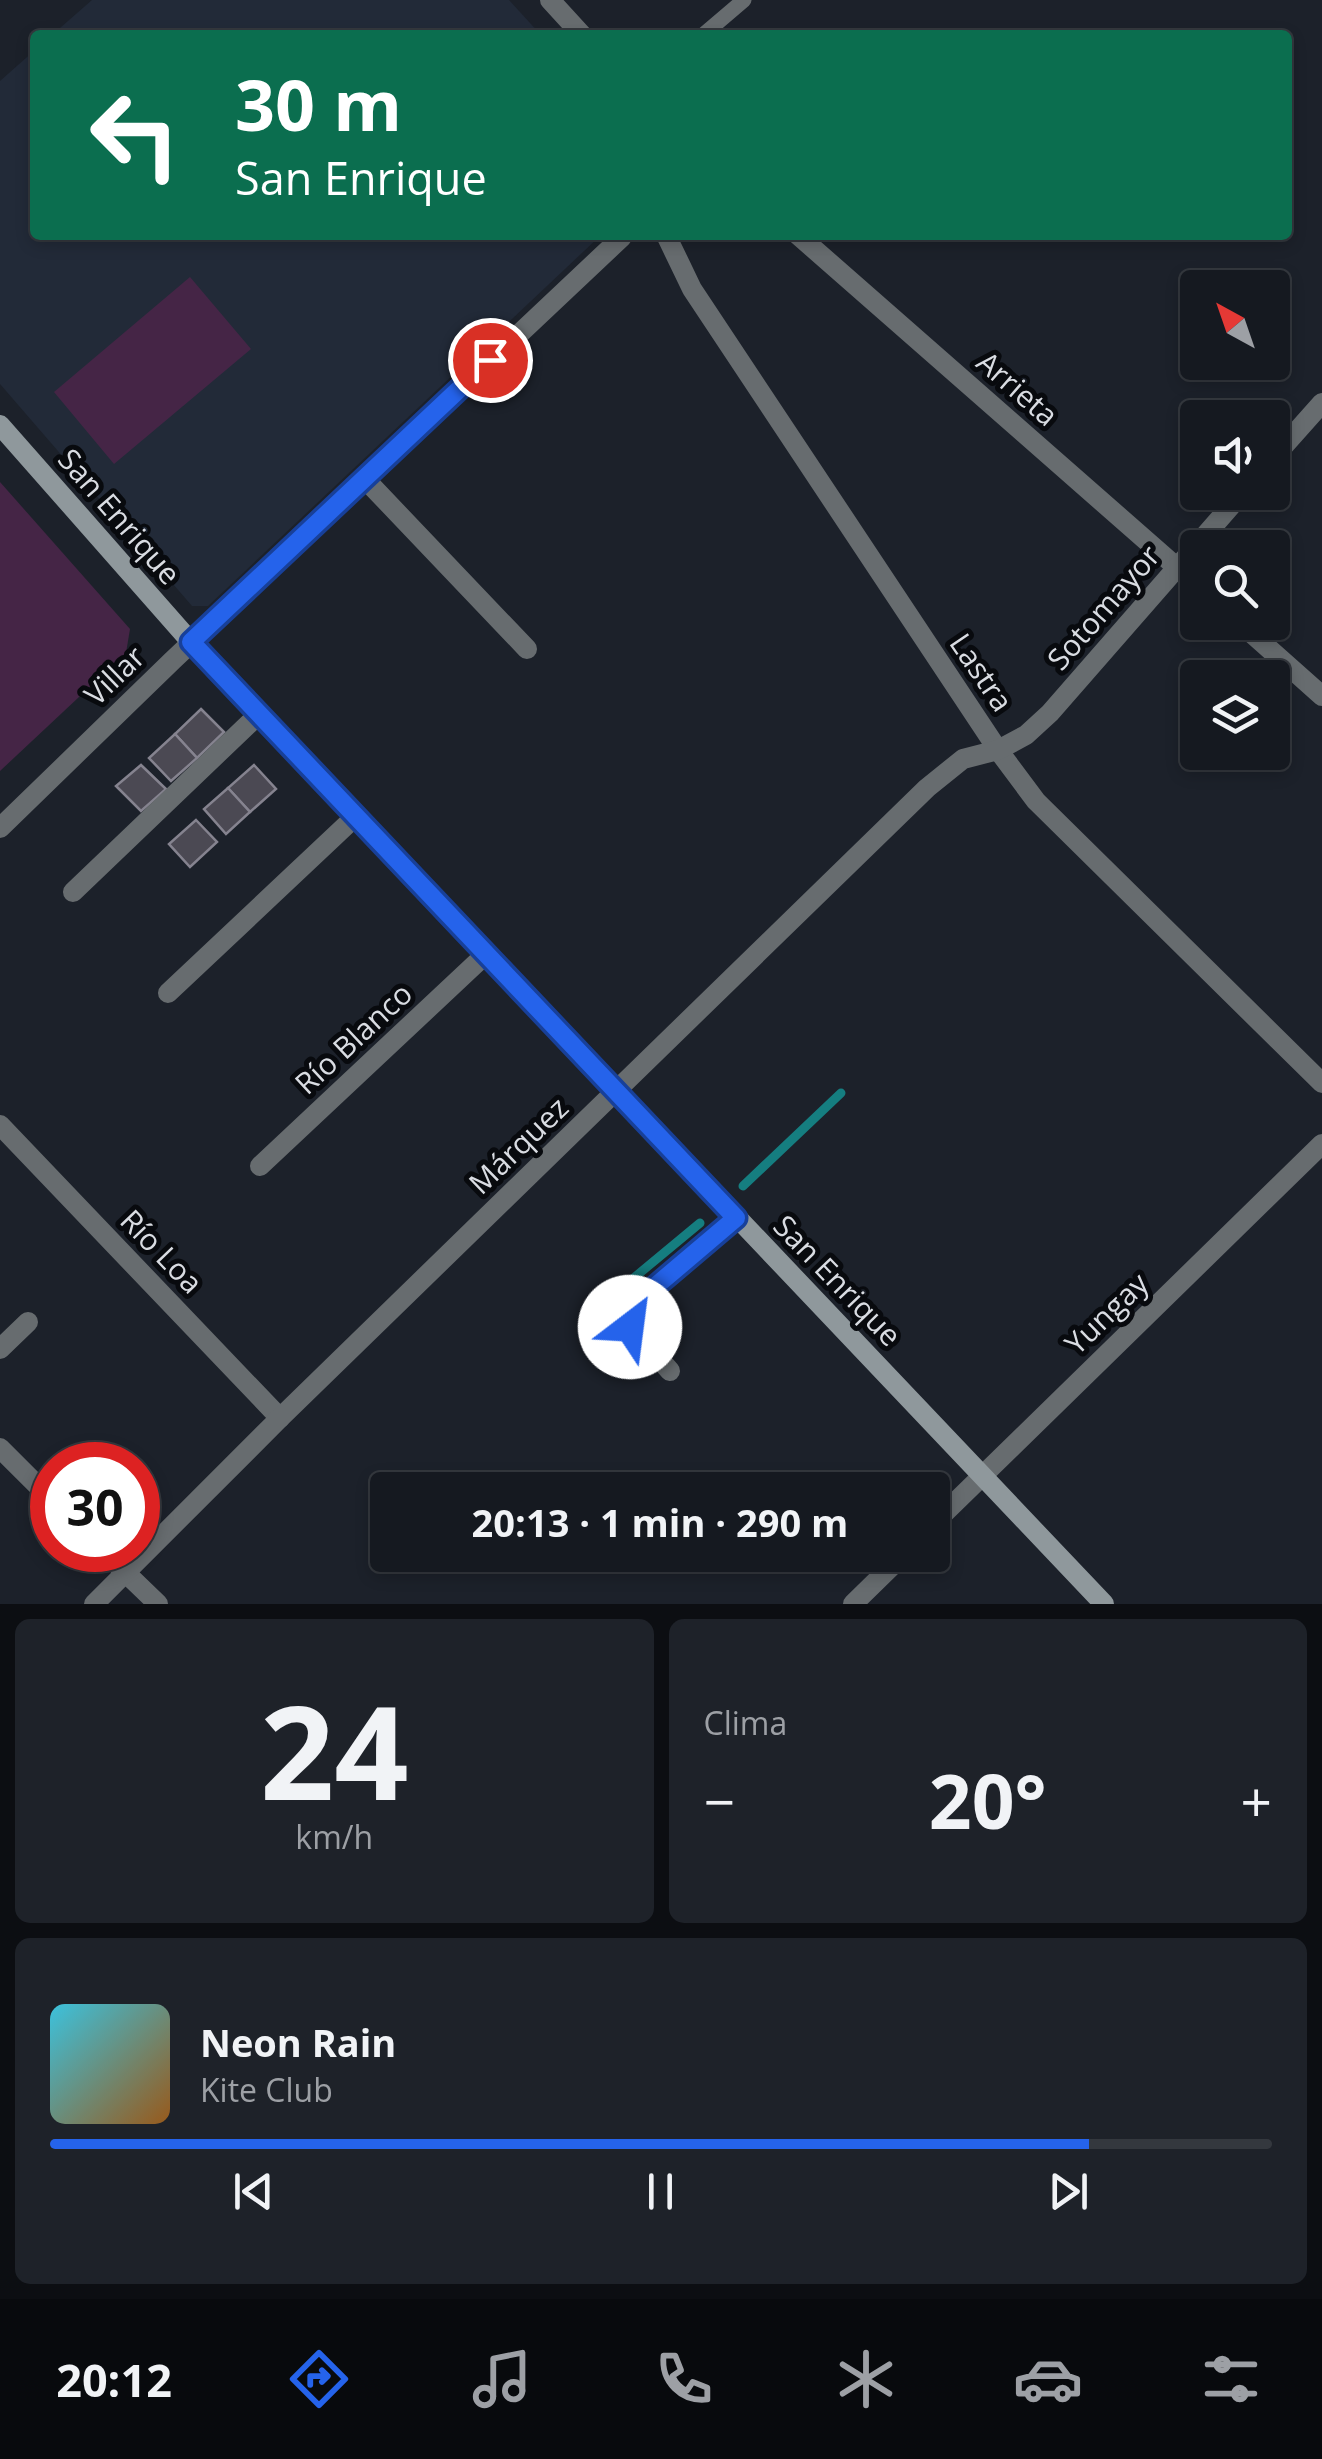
<!DOCTYPE html>
<html lang="es">
<head>
<meta charset="utf-8">
<style>
  :root { --surface:#151920; --page:#1e2229; --text:#f1f3f6; --muted:#9da0a5; --line:#34383e; --accent:#2563eb }
  body { margin:0; font-family:"Open Sans",sans-serif; background:var(--page); color:var(--text); height:100vh; display:flex; flex-direction:column; font-size:38px; white-space:nowrap }
  * { box-sizing:border-box; margin:0 }
  p { font-size:32px; color:var(--muted) }
  .icon { flex:none; width:55px; height:55px; fill:none; stroke:currentColor; stroke-width:2; stroke-linecap:round; stroke-linejoin:round }
  .map { position:relative; height:1604px; overflow:hidden }
  .drawer { display:flex; flex-direction:column; gap:15px; padding:15px; background:#0c0e12; flex:1 }
  .drawer>* { flex:none }
  .banner { position:absolute; left:30px; top:30px; width:1262px; height:210px; border-radius:10px; box-shadow:0 5px 15px #0003,0 0 0 2px var(--line); background:#0b6e4f; color:#fff; overflow:hidden }
  .needle { width:65px; rotate:320deg }
  .buttons { position:absolute; left:1180px; top:270px; display:grid; gap:20px }
  .buttons a { display:grid; place-items:center; width:110px; height:110px; border-radius:10px; background:var(--surface); box-shadow:0 5px 15px #0003,0 0 0 2px var(--line); font-size:50px }
  .speed { position:absolute; left:30px; top:1442px; display:flex; gap:20px; font-size:50px; font-weight:700; text-align:center }
  .speed>* { display:grid; place-content:center; width:130px; height:130px; border-radius:50%; background:var(--surface); box-shadow:0 5px 15px #0003,0 0 0 2px var(--line); line-height:1 }
  .speed .limit { border:15px solid #d22; background:#fff; color:#111 }
  .pin { position:absolute; display:grid; place-items:center; width:85px; height:85px; color:#fff; margin:-42px; border:5px solid #fff; border-radius:50%; box-shadow:0 2px 10px #0007 }
  .me { position:absolute; width:110px; margin:-55px; rotate:30deg; stroke-linejoin:round; filter:drop-shadow(0 0 8px #0008) }
  .turn { display:flex; align-items:center; gap:35px; height:210px; padding:0 40px; font-size:45px }
  .turn .icon { width:130px; height:130px; stroke-width:2.5 }
  .turn b { display:block; font-size:70px; line-height:85px }
  .big { font-size:75px; font-weight:700; line-height:1.1 }
  .drawer .card { flex:1; display:flex; flex-direction:column; justify-content:center; gap:15px; min-width:0; padding:0 35px; border-radius:15px; background:var(--page) }
  .drawer .dial { align-items:center; gap:0 }
  .dial b { font-size:130px; line-height:1 }
  .song { display:flex; align-items:center; gap:30px }
  .cover { width:120px; height:120px; border-radius:15px; background:linear-gradient(135deg,hsl(190 70% 55%),hsl(30 70% 35%)) }
  .played { height:10px; border-radius:5px; background:linear-gradient(90deg,var(--accent) 85%,var(--line) 85%) }
  .keys { display:flex; justify-content:space-around; direction:ltr }
  .heat { display:flex; justify-content:space-between; align-items:center; font-size:55px; direction:ltr }
  .drawer .tiles { flex:1; display:grid; gap:15px; grid-template-columns:1fr 1fr }
  .card:last-child { grid-column:span 2 }
  .trip { position:absolute; left:370px; top:1472px; width:580px; height:100px; border-radius:10px; background:var(--surface); box-shadow:0 5px 15px #0003,0 0 0 2px var(--line); font-weight:700; line-height:100px; text-align:center }
  .tabs { display:flex; height:160px; justify-content:space-around; align-items:center; background:#080a0d; color:var(--muted) }
  .tabs .icon { width:70px; height:70px }
  .tabs .selected { color:var(--accent) }
  .tabs b { font-size:45px; color:var(--text) }
  .map>svg:first-child { display:block }
</style>
</head>
<body>
<div class="map">
<svg width="1322" height="1604" viewBox="0 0 1322 1604">
  <rect width="100%" height="100%" fill="#1c212a"/>
  <g fill="#222a38">
    <polygon points="92,0 509,0 541,35 52,35"/>
    <polygon points="35,50 35,235 601,235 208,606 192,606 0,384 0,81"/>
  </g>
  <g fill="#452546">
    <polygon points="190,277 251,349 114,464 54,392"/>
    <polygon points="0,482 130,629 126,653 0,771"/>
  </g>
  <g fill="none" stroke-linecap="round" stroke-linejoin="round">
    <g stroke="#157e80" stroke-width="9">
      <polyline points="743,1186 841,1093"/>
      <polyline points="600,1296 618,1291 700,1223"/>
    </g>
  </g>
  <g fill="#4b4953" stroke="#85838f" stroke-width="2.5">
    <polygon points="201,709 224,732 197,758 175,734"/>
    <polygon points="175,734 197,758 171,781 149,758"/>
    <polygon points="141,765 166,789 141,811 116,786"/>
    <polygon points="254,765 276,789 250,812 228,788"/>
    <polygon points="228,788 250,812 226,834 204,809"/>
    <polygon points="196,820 217,842 190,867 169,844"/>
  </g>
  <g fill="none" stroke-linecap="round" stroke-linejoin="round">
    <polyline stroke="#676c6f" stroke-width="15" points="703,35 744,0"/>
    <g stroke="#676c6f" stroke-width="20">
      <polyline points="550,0 582,35"/>
      <polyline points="666,235 692,289 998,750 1036,801 1322,1083"/>
      <polyline points="798,235 1198,586"/>
      <polyline points="1272,459 1322,403"/>
      <polyline points="365,479 527,649"/>
      <polyline points="1239,622 1322,696"/>
      <polyline points="0,828 173,660 622,237"/>
      <polyline points="73,892 259,714"/>
      <polyline points="168,993 356,816"/>
      <polyline points="0,1125 280,1418"/>
      <polyline points="260,1166 486,954"/>
      <polyline points="0,1349 28,1322"/>
      <polyline points="670,1371 631,1327 631,1307 736,1218"/>
      <polyline points="0,1448 52,1500"/>
      <polyline points="932,1525 1322,1144"/>
      <polyline points="102,1550 158,1604"/>
      <polyline points="94,1604 280,1418 927,788 963,759 998,750 1026,735 1050,713 1243,492"/>
      <polyline points="853,1604 903,1555"/>
    </g>
    <polyline stroke="#8f989c" stroke-width="20" points="0,425 191,642 1104,1604"/>
  </g>
  <g fill="none" stroke-linecap="round" stroke-linejoin="round">
    <g stroke="#184099" stroke-width="25">
      <polyline id="route" points="490,360 191,642 736,1218 631,1307 630,1327"/>
    </g>
    <use href="#route" stroke="#2563eb" stroke-width="18"/>
  </g>
  <g text-anchor="middle" dominant-baseline="central" stroke-width="10" stroke-linejoin="round" paint-order="stroke">
    <g font-size="30" fill="#d9dce2" stroke="#080a0e">
      <text transform="translate(1018 388) rotate(41)">Arrieta</text>
      <text transform="translate(120 516) rotate(49)">San Enrique</text>
      <text transform="translate(1103 607) rotate(-49)">Sotomayor</text>
      <text transform="translate(982 672) rotate(56)">Lastra</text>
      <text transform="translate(114 675) rotate(-44)">Villar</text>
      <text transform="translate(353 1038) rotate(-43)">Río Blanco</text>
      <text transform="translate(518 1145) rotate(-44)">Márquez</text>
      <text transform="translate(162 1251) rotate(46)">Río Loa</text>
      <text transform="translate(838 1280) rotate(46)">San Enrique</text>
      <text transform="translate(1106 1313) rotate(-44)">Yungay</text>
    </g>
  </g>
</svg>
<div class="buttons">
<a><svg class="needle" viewBox="-14 -14 28 28"><path d="M0-13l5 13h-10z" fill="#e53935"/><path d="M0 13l5-13h-10z" fill="#9da0a5"/></svg></a>
<a><svg class="icon" aria-label="sound" viewBox="0 0 24 24"><path d="M4 9h4l5-4v14l-5-4H4zM17 9q2 3 0 6"/></svg></a>
<a><svg class="icon" aria-label="search" viewBox="0 0 24 24"><circle cx="10" cy="10" r="6"/><path d="M15 15l6 6"/></svg></a>
<a><svg class="icon" aria-label="layers" viewBox="0 0 24 24"><path d="M12 4l9 5-9 5-9-5zM3 14l9 5 9-5"/></svg></a>
</div>
<div class="speed"><div class="limit">30</div></div>
<div class="pin" style="left:490px;top:360px;background:#d93025"><svg class="icon" aria-label="arrive" viewBox="0 0 24 24"><path d="M6 21V4h12l-3 4 3 4H6"/></svg></div>
<svg class="me" style="left:630px;top:1327px" viewBox="-20 -20 40 40"><circle r="19" fill="#fff"/><path d="M0-13L10 11 0 6-10 11z" fill="#2563eb"/></svg>
<div class="trip">20:13 · 1 min · 290 m</div>
<div class="banner">
<div class="turn"><svg class="icon" aria-label="left" viewBox="0 0 24 24"><path d="M17 20v-9H6M10 6l-5 5 5 5"/></svg><div><b>30 m</b>San Enrique</div></div>
</div>
</div>
<section class="drawer">
<div class="tiles">
<div class="card dial"><b>24</b><p>km/h</p></div>
<div class="card"><p>Clima</p>
<div class="heat"><a>−</a><b class="big">20°</b><a>+</a></div>
</div>
<div class="card">
<div class="song"><i class="cover"></i><div><b>Neon Rain</b><p>Kite Club</p></div></div>
<div class="played"></div>
<div class="keys"><svg class="icon" aria-label="previous" viewBox="0 0 24 24"><path d="M18 5L8 12l10 7zM5 5v14"/></svg><svg class="icon" aria-label="pause" viewBox="0 0 24 24"><path d="M8 5v14M16 5v14"/></svg><svg class="icon" aria-label="next" viewBox="0 0 24 24"><path d="M6 5l10 7-10 7zM19 5v14"/></svg></div>
</div>
</div>
</section>
<nav class="tabs">
<b>20:12</b>
<svg class="icon selected" aria-label="directions" viewBox="0 0 24 24"><path d="M12 3l9 9-9 9-9-9zM9 14v-3h6M13 9l2 2-2 2"/></svg>
<svg class="icon" aria-label="music" viewBox="0 0 24 24"><path d="M9 18V5l10-2v13"/><circle cx="6" cy="18" r="3"/><circle cx="16" cy="16" r="3"/></svg>
<svg class="icon" aria-label="phone" viewBox="0 0 24 24"><path d="M5 4h4l2 5-3 2q2 4 5 5l2-3 5 2v4C11 20 4 13 5 4z"/></svg>
<svg class="icon" aria-label="climate" viewBox="0 0 24 24"><path d="M12 3v18M4 7l16 10M4 17L20 7"/></svg>
<svg class="icon" aria-label="car" viewBox="0 0 24 24"><path d="M5 17H2v-5l4-1 3-4h7l3 4 3 1v5h-3M9 17h6M6 11h13"/><circle cx="7" cy="17" r="2"/><circle cx="17" cy="17" r="2"/></svg>
<svg class="icon" aria-label="filters" viewBox="0 0 24 24"><path d="M4 7h16M4 17h16"/><circle cx="9" cy="7" r="2"/><circle cx="15" cy="17" r="2"/></svg>
</nav>
</body>
</html>
